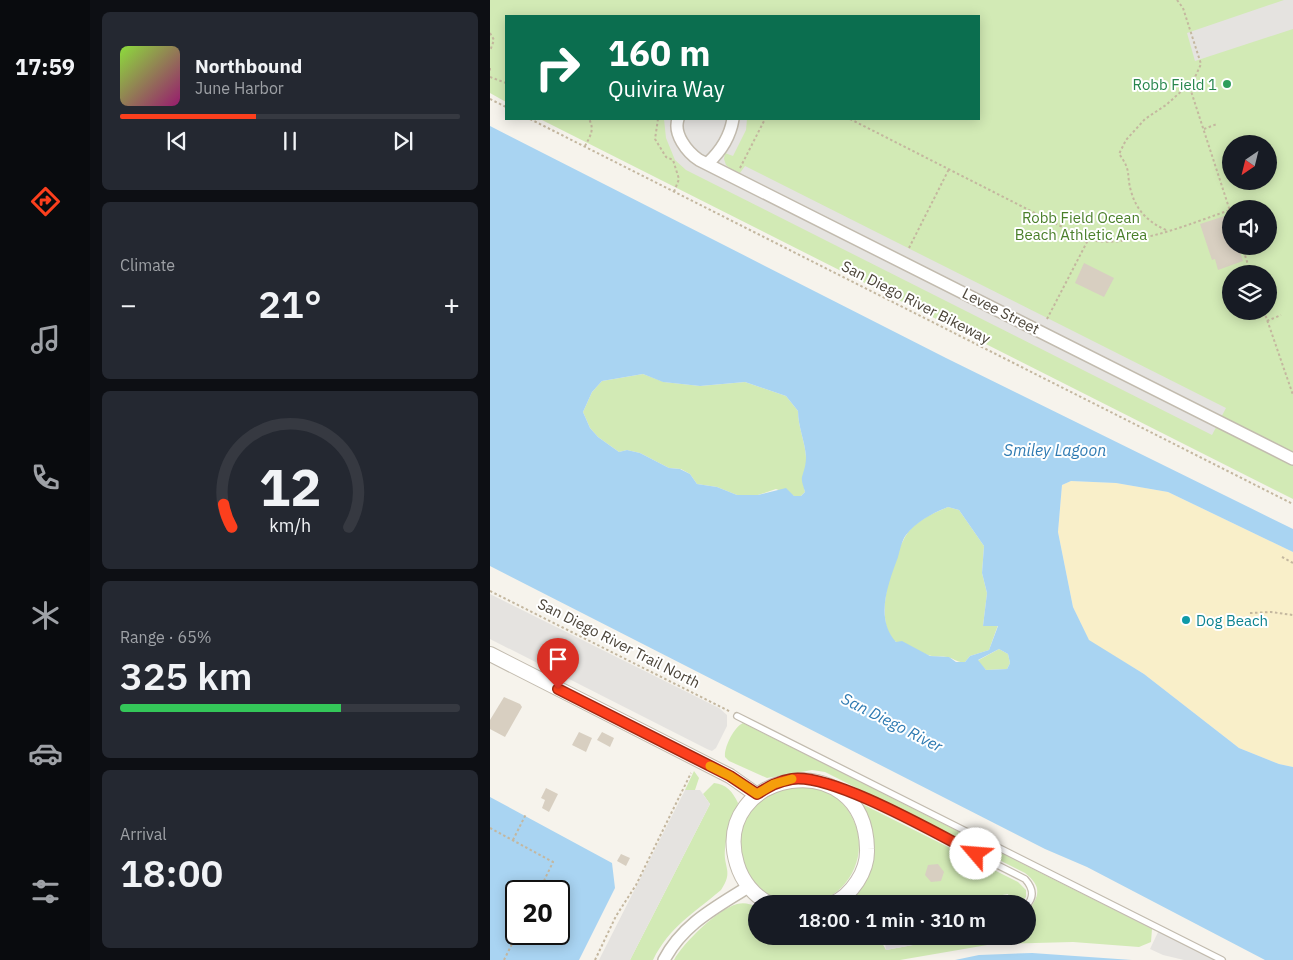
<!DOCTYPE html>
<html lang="en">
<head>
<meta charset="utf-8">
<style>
  :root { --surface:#171b24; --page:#242831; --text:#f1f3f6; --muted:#9ea1a6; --line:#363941; --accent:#fc3f1d }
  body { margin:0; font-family:"IBM Plex Sans",sans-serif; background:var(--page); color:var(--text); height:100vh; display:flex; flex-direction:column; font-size:19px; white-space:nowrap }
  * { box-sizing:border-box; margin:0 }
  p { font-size:16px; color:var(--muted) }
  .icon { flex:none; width:28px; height:28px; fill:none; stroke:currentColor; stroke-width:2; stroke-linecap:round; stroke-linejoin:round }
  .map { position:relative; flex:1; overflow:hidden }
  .side { display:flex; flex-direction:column; gap:12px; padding:12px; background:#0d0f14; width:400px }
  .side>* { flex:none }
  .top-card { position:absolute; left:15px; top:15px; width:475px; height:105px; border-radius:0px; box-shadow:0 2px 12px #0003; background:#0b6e4f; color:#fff; overflow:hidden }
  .needle { width:32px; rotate:215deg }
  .buttons { position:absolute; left:732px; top:135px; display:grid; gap:10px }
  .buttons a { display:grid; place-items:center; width:55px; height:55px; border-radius:50%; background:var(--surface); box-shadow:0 2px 12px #0003; font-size:25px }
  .speed { position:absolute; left:15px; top:880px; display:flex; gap:10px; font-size:25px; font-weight:700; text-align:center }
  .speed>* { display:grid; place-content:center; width:65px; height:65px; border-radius:50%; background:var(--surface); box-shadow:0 2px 12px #0003; line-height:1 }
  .speed .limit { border:2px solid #111; border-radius:8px; background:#fff; color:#111 }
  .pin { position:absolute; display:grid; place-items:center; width:42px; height:42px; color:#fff; margin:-51px -21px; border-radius:50% 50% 50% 0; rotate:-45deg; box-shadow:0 0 5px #0007 }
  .pin .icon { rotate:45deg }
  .me { position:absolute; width:55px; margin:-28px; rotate:297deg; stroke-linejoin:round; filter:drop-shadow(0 0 4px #0008) }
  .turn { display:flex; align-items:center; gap:18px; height:105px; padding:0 20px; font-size:22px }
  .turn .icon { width:65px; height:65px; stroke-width:2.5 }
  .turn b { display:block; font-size:35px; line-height:42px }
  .big { font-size:38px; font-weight:600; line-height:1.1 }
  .side .tile { flex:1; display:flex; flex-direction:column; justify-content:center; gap:8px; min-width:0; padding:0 18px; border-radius:8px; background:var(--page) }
  .side .dial { align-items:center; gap:0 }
  .dial svg { height:130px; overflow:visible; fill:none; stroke:var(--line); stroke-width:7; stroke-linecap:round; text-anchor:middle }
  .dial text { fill:var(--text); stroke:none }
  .song { display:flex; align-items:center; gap:15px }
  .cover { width:60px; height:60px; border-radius:8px; background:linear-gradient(135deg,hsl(90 70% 55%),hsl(320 70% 35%)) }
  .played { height:5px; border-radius:2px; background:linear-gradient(90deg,var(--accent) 40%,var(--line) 40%) }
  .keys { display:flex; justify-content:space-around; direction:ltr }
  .heat { display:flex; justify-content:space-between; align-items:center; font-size:28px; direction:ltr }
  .charge { height:8px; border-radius:4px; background:linear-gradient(90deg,#34c759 65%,var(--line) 0) }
  .trip { position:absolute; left:258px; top:895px; width:288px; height:50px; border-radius:25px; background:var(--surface); box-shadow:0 2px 12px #0003; font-weight:600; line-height:50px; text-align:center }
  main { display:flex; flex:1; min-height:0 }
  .dock { display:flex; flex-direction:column; width:90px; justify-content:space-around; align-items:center; background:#090b0e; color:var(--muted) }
  .dock .icon { width:35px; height:35px }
  .dock .active { color:var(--accent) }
  .dock b { font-size:22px; color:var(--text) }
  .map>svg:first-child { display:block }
</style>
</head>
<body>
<main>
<nav class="dock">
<b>17:59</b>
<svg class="icon active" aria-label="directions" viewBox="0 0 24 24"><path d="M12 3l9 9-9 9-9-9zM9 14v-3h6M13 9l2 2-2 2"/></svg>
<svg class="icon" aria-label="music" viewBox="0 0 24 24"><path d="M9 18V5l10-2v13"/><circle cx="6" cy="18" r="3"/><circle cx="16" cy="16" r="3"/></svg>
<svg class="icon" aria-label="phone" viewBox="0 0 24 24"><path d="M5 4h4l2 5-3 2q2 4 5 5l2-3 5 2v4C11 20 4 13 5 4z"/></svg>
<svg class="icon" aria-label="climate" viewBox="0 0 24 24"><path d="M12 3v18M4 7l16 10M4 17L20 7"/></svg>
<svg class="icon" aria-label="car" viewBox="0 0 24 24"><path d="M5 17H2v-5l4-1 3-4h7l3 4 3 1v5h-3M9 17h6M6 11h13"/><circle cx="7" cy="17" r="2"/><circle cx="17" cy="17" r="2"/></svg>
<svg class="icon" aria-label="filters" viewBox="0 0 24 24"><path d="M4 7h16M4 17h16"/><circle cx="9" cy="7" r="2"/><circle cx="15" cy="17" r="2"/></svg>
</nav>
<section class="side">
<div class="tile">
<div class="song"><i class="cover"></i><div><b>Northbound</b><p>June Harbor</p></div></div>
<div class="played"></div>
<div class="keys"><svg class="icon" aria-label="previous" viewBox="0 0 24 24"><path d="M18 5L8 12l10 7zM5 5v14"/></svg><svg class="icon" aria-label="pause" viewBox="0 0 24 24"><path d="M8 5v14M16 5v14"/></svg><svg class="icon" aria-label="next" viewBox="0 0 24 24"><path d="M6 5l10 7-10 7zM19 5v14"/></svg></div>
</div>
<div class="tile"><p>Climate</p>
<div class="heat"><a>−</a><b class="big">21°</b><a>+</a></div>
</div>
<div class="tile dial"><svg viewBox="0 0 100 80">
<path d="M14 69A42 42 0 1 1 86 69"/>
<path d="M14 69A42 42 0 0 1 9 55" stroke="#fc3f1d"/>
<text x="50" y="56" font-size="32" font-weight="700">12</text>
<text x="50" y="72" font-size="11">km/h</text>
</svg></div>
<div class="tile"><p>Range · 65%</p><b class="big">325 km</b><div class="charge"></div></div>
<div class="tile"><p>Arrival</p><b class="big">18:00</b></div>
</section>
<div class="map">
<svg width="803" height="960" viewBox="0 0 803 960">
  <rect width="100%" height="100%" fill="#f6f3ec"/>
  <g fill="#d2eab5" fill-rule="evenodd">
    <path d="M0,0H803V499L50,119H489V16H16V102L0,93ZM741,144H779V181H741ZM741,209H779V246H741ZM741,274H779V311H741Z"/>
    <path d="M153,374L174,382L210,386L255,382L296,396L308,411C308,427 315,441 316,457C317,471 311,477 315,492L311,496H304L286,489L268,495H247L227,487L207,484L200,474L191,469L179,468L150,453L137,450L129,452L108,437L100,428L93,412L102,392L112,381Z"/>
    <path d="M458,507L469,510L494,546L492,573L497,593L493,626L508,625L499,650L480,656L475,662C467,663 464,658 457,657C452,656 447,657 442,656C436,655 407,643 403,640C384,618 402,560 415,537C423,522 443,513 458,507Z"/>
    <polygon points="509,649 518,654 520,663 517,669 496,670 487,661"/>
    <path d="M253,723L662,929L661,942L649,947L583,942L503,944L410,960H184C193,943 228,909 247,904C254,902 260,904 266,906V936H368L375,940L391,941L396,950L471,936H536C536,930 534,918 537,913C548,897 554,888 535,873L335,772L322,770L277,778L239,761L235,757C234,747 244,727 253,723Z"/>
    <polygon points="204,771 209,778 205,790 195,790"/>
    <path d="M224,783C236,784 243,792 248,803C245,819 236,833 235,849C233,868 244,871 231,890C203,914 180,926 163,960H140L220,804L213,794Z"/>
    <circle cx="309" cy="845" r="60"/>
    <polygon points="372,804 528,882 536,890 536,897 530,904 521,904 518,894 461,904 359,904 381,861 382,836"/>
  </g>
  <polygon fill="#f9efc9" points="581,481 626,483 678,492 803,552 803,767 789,764 749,748 654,674 599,641 583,607 568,532 572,485"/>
  <g fill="#e5e3e0">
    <polygon points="794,0 803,0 803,29 705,61 697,33"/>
    <polygon points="174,119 257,119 256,130 243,156 235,153 234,159 236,165 241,169 250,173 255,166 736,408 722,435 196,170 185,160 176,138"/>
    <polygon points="0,594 229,708 237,715 237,726 226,748 222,751 217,749 0,639"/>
    <polygon points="195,790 210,790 220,804 140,960 109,960"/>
    <polygon points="670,928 732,960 694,960 673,955 660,949"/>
    <polygon points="394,936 471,936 396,950"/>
  </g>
  <g fill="#a9d4f2" fill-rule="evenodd">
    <path d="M0,126L456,358L803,529V552L678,492L626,483L581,481L572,485L568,532L583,607L599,640L654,674L749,748L789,764L803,767V960H775L597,867L555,849L0,566ZM153,374L173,382L210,386L255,382L296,396L308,411C308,427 315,441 316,457C316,465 314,470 312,477C311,481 314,488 315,492L311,496H304L296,488L268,495H247L227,487L207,484L200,474L190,469L179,468L150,453L137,450L129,452L108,437L100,428L93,412L102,392L112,381ZM458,507L469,510L494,546L492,573L497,593L493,626H508L499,650L480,656L475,662H466L459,657L440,656L412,641L406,642C384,618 399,582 408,557C410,550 412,540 416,535C427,521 443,513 458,507ZM509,649L518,654L520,663L517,669L496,670L488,660Z"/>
    <path d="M0,797L122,863L125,888L89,960H0ZM26,891H69V934H26Z"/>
    <polygon points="542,953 642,960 465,960 489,955"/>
  </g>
  <g fill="#d8cfc1">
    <polygon points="738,215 741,225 741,246 748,246 753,261 728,270 725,259 722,260 710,224"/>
    <polygon points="594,263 624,278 614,297 585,283"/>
    <polygon points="14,697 30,704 32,707 15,737 0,729 0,720"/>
    <polygon points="89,732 102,738 96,752 82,745"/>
    <polygon points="112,732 124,738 120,747 107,740"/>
    <polygon points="56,788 68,794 59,812 52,808 55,800 51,798"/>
    <polygon points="131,854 140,858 136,866 127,861"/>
    <polygon points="448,864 454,872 451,881 441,882 435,875 438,865"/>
  </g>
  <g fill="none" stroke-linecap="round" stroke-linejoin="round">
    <g stroke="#c2bbae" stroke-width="8">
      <g id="service">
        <polyline points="247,716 732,960"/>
        <path d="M354,790L373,797L535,879C543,888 545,897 536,906"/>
      </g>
    </g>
    <g stroke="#c2bbae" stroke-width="14">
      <g id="minor">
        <path d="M188,119C183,134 197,152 209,160L803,459"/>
        <path d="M218,163C231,151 240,137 243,119"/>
        <path d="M174,960C193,924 225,908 258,887"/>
      </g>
    </g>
    <g stroke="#c2bbae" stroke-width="16">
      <g id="tertiary">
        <polyline points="0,654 240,776 267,795"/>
        <path d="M280,904C264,896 252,881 247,864C219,770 375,742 377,849C378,871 362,895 342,904"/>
      </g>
    </g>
    <g stroke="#c4b79f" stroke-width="2" stroke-dasharray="2.5 2.5" stroke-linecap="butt">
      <polyline points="687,0 693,8 711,64 700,88 741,214"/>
      <polyline points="0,33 4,40 0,51"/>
      <polyline points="0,68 0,72"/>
      <polyline points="0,77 16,83"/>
      <polyline points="0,99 16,107"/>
      <polyline points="40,119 803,504"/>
      <polyline points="168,119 165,139 176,157 183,160 189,179 184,192"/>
      <path d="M360,119L598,240C645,248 696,225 740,210"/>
      <polyline points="714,129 727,124"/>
      <path d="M95,146C100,136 105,130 99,119"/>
      <polyline points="250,168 275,119"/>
      <path d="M676,230C658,222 646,210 641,191C636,174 642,171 629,154L636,140L655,119L676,105L695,88H700"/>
      <polyline points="752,246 761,274"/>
      <polyline points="419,248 459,169"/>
      <polyline points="774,311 803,395"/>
      <polyline points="557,319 598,240"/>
      <polyline points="777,321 791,315"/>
      <polyline points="792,557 803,563"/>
      <polyline points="0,591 241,712"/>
      <polyline points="760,613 781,612 803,615"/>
      <polyline points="0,828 63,862 49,891"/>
      <polyline points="23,840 36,814"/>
      <polyline points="14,960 27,934"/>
      <polyline points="105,960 126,916 146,885 201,773"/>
    </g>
    <use href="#service" stroke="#fff" stroke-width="5.5"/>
    <use href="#minor" stroke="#fff" stroke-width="11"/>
    <use href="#tertiary" stroke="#fff" stroke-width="14"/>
  </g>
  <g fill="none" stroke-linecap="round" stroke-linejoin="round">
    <g stroke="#a42913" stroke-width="12">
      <path id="route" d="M68,689L240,776L267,794C278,787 288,781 302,779C342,773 447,834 486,854"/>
    </g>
    <use href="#route" stroke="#fc3f1d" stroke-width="9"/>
    <polyline stroke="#f59e0b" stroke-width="9" points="220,766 240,776 267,794 284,784 302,779"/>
  </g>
  <circle fill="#2e9e5b" stroke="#fff" stroke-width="2" cx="737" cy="84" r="5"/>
  <circle fill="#0f9aa8" stroke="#fff" stroke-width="2" cx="696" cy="620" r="5"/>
  <g text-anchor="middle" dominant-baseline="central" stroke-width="4" stroke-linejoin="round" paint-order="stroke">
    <g font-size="15" fill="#27864d" stroke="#fff" text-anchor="end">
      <text x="727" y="84">Robb Field 1</text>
    </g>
    <g font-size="15" fill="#4a7f2a" stroke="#fff">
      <text x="591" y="217">Robb Field Ocean<tspan x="591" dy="17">Beach Athletic Area</tspan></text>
    </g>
    <g font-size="15" fill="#4b4439" stroke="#fff">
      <text transform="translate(426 302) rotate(27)">San Diego River Bikeway</text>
      <text transform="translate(511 311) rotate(27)">Levee Street</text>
      <text transform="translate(129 643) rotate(27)">San Diego River Trail North</text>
    </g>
    <g font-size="15" fill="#0d838f" stroke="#fff" text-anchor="start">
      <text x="706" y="620">Dog Beach</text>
    </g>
    <g font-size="16" font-style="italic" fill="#2e7ab2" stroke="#fff">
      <text x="565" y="450">Smiley Lagoon</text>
      <text transform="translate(402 722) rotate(27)">San Diego River</text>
    </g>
  </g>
</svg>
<div class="buttons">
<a><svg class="needle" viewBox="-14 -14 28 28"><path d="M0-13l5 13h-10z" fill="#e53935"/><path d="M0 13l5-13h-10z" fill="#9ea1a6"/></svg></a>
<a><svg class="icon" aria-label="sound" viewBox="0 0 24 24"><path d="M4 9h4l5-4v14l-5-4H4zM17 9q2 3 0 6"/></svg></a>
<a><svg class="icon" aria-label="layers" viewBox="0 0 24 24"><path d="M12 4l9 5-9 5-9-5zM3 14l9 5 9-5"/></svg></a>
</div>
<div class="speed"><div class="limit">20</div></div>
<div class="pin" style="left:68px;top:689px;background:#d93025"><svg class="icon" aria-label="arrive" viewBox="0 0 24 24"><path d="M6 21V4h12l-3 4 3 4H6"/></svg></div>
<svg class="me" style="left:486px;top:854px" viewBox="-20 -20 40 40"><circle r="19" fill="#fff"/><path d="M0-13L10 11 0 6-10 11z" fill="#fc3f1d"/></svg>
<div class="trip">18:00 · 1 min · 310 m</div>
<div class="top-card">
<div class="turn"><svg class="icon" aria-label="right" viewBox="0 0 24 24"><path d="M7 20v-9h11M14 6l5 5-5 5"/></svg><div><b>160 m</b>Quivira Way</div></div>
</div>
</div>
</main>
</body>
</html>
